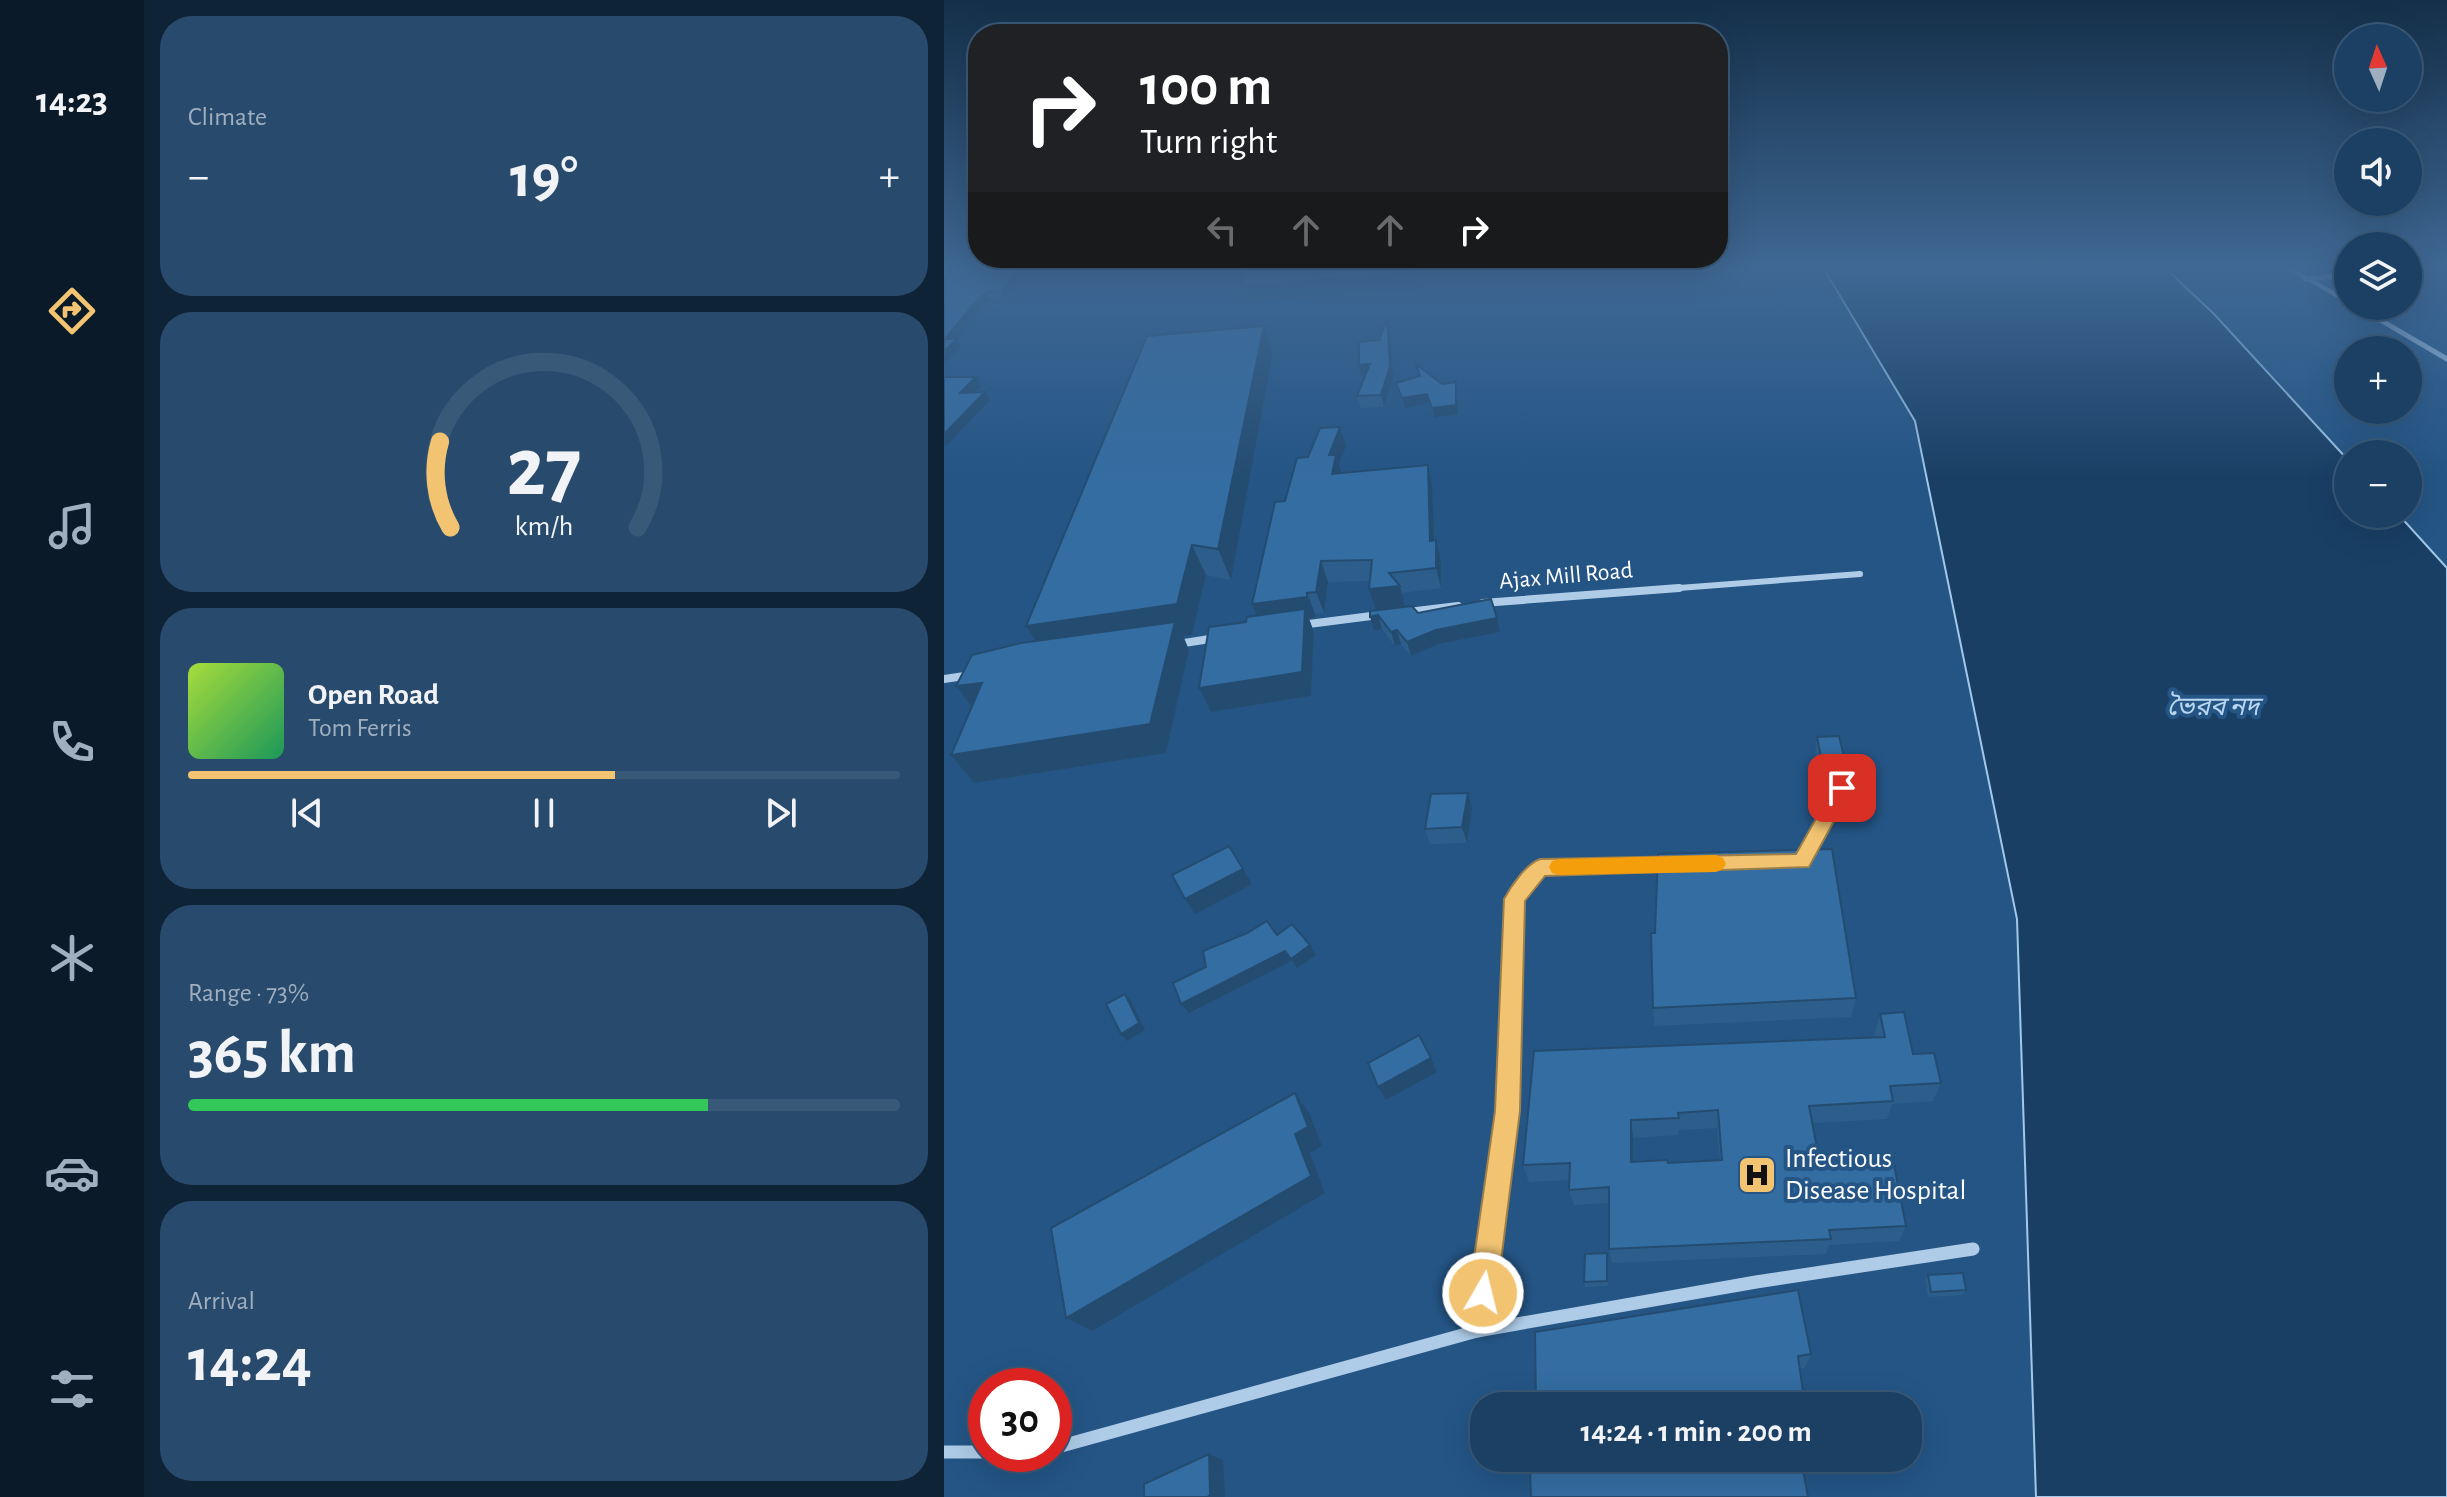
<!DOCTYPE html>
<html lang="en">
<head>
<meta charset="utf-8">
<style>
  :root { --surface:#1b4064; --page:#284b6d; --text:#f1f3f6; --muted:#a0afbf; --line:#395978; --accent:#f2c472 }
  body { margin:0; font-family:"Alegreya Sans","Noto Sans Bengali",sans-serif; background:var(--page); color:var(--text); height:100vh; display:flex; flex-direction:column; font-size:30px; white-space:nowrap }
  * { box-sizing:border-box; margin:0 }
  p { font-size:26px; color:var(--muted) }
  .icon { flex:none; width:44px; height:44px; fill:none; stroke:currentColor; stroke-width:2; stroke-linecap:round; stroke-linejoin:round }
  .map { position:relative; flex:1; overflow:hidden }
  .sheet { display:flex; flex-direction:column; gap:16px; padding:16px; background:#0f2337; width:800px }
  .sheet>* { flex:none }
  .guide { position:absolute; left:24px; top:24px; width:760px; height:244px; border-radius:32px; box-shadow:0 8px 32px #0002,0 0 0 2px var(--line); background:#202124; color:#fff; overflow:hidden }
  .needle { width:52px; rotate:357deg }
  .tools { position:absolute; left:1390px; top:24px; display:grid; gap:16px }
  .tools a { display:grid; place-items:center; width:88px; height:88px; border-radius:50%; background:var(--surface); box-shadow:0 8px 32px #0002,0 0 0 2px var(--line); font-size:40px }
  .speed { position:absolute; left:24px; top:1368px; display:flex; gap:16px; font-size:40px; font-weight:700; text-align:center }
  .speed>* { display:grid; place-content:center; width:104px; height:104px; border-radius:50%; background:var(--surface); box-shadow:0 8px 32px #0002,0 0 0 2px var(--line); line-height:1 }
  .speed .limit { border:12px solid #d22; background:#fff; color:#111 }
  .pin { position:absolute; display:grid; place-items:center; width:68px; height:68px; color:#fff; margin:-34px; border-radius:16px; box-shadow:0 4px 12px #0006 }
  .me { position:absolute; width:88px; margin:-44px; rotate:8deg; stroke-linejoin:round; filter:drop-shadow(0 0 6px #0008) }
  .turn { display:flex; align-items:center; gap:28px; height:168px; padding:0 40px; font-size:36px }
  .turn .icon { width:104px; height:104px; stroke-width:2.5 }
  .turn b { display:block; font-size:56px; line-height:68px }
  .lanes { display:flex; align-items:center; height:76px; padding:0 40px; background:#0003; justify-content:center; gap:40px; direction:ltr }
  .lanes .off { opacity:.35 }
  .big { font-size:60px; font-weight:600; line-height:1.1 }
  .sheet .tile { flex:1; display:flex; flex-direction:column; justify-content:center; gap:12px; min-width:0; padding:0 28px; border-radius:32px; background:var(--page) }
  .sheet .dial { align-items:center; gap:0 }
  .dial svg { height:208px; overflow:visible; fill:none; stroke:var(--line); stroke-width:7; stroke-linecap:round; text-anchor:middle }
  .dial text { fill:var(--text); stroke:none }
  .song { display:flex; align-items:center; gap:24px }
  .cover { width:96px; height:96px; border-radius:12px; background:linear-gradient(135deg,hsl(80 70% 55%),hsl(150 70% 35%)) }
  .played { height:8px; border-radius:4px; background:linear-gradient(90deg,var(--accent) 60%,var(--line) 60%) }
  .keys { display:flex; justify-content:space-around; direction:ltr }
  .heat { display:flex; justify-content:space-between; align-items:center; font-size:44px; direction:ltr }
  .charge { height:12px; border-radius:6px; background:linear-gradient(90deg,#34c759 73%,var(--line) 0) }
  .trip { position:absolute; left:526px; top:1392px; width:452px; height:80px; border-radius:32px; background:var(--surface); box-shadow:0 8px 32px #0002,0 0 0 2px var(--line); font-weight:600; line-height:80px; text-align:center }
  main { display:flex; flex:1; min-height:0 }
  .tabs { display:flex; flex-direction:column; width:144px; justify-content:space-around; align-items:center; background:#0b1a28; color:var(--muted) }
  .tabs .icon { width:56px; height:56px }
  .tabs .active { color:var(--accent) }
  .tabs b { font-size:36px; color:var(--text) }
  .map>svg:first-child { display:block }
</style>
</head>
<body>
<main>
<nav class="tabs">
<b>14:23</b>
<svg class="icon active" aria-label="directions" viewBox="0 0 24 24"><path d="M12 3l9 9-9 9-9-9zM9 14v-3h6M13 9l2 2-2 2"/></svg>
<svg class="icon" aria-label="music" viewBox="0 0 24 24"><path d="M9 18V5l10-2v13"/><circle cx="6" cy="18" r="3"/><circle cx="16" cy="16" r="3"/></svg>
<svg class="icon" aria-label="phone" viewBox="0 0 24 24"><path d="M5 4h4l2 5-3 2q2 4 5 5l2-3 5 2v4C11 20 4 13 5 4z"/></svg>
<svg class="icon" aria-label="climate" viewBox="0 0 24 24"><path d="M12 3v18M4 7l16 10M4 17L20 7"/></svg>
<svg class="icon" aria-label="car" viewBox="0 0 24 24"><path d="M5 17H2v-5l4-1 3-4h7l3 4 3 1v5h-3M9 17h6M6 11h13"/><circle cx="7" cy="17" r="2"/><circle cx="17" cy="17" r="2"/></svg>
<svg class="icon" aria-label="filters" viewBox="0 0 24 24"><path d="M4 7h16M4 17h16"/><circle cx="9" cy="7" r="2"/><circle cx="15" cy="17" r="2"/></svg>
</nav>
<section class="sheet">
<div class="tile"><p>Climate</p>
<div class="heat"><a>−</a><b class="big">19°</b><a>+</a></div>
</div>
<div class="tile dial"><svg viewBox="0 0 100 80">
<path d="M14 69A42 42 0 1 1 86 69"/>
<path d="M14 69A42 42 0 0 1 10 36" stroke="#f2c472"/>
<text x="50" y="56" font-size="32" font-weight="700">27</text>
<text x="50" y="72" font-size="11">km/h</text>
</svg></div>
<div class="tile">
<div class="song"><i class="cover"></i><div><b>Open Road</b><p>Tom Ferris</p></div></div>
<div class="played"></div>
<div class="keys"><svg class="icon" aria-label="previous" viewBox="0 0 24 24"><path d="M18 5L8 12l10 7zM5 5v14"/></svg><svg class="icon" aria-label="pause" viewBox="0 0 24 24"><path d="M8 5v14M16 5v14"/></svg><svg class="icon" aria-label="next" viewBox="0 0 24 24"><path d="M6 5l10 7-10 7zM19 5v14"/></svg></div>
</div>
<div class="tile"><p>Range · 73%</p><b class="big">365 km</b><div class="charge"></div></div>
<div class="tile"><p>Arrival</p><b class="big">14:24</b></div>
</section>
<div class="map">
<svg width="1503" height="1497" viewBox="0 0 1503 1497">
  <rect width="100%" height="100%" fill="#245585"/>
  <polygon fill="#193f65" stroke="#a2c8e9" stroke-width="2" points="880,269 1222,269 1270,314 1404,460 1404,514 1454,514 1503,568 1503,1497 1092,1497 1073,919 971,421"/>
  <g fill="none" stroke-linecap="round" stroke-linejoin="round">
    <polyline stroke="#aecce8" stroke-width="5" points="1361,279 1404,275"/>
    <polyline stroke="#aecce8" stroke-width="6" points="709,590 916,574"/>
    <g stroke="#aecce8" stroke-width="8">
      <polyline points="539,603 735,588"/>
      <polyline points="464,612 514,606"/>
      <polyline points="357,625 435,615"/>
      <polyline points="234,644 272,638"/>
      <polyline points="0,679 27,675"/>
      <polyline points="880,821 898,788"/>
    </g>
    <g stroke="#aecce8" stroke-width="10">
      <polyline points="860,858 881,819"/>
      <polyline points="563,1117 571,899 596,868 725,865"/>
    </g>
    <g stroke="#aecce8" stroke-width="13">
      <polyline points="533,1331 563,1115"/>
      <polyline points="110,1448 533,1331 812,1282 1029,1249"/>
      <polyline points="0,1452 42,1452"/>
    </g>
    <g fill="#aecce8" fill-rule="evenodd">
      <polygon points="1342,269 1351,269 1404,299 1404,304"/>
      <polygon points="1408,306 1417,306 1503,356 1503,362"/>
    </g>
  </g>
  <g fill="#2d5e8b" fill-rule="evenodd">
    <polygon points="0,269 84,269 62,299 47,300 37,309 13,339 18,347 0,364 10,272 0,273"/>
    <polygon points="443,319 446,330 449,378 440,407 417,408 413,396 421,377 418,377 415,365 435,340"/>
    <polygon points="320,326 329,352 287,580 262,575 248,635 239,636 245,650 222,753 30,783 28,707 12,686 92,641"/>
    <polygon points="472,364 498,384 512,382 513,391 514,414 490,418 485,403 461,408 454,393 452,383 475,377"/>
    <polygon points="402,446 395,464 398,473 488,485 490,541 497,561 497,588 457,593 461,606 474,613 556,632 495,644 467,656 457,644 451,646 438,629 430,631 432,610 426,581 384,582 380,613 371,614 371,618 365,619 370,632 367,696 267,712 302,622 312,615 308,604 341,501 364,457"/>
    <polygon points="873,737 902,765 899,781 877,784 871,753"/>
    <polygon points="528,809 523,843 486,844 481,829"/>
    <polygon points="711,933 912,998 907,1017 710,1026 709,1008"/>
    <path d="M936,1014L969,1054L997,1083L989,1101L948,1104L943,1119L868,1123L877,1169L962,1226L955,1241L885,1245L882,1254L668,1263L665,1249V1203L630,1205L625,1190L626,1180L585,1182L579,1165L590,1051L932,1038L931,1033ZM773,1128L776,1160L724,1163L689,1162V1138L735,1135V1130Z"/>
    <polygon points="663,1253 664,1258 664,1286 641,1287 640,1282"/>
    <polygon points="984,1275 1022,1290 1019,1295 984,1297 981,1280"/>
    <polygon points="867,1354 861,1368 592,1406"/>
    <polygon points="589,1458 866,1458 862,1464 859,1465 589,1469"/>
  </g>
  <g fill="#244c71">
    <polygon points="0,269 25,269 26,271 0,273"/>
    <polygon points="74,269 84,269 62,299 58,291"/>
    <polygon points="474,269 556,269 556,273 477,280 478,288 302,303 297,286"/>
    <polygon points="43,292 47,300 37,309 13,339 18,347 0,364 1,339 32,301"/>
    <polygon points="443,319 446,330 449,378 440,407 437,395"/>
    <polygon points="320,326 329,352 287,580 274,549"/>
    <polygon points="426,364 429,376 418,377 415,365"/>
    <polygon points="32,377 37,386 22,401 16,393"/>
    <polygon points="512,382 513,391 514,414 490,418 488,408"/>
    <polygon points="41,392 46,400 1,447 0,434"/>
    <polygon points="483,394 485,403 461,408 458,398"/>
    <polygon points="396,427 402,446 395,464 398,474 388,474 385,455"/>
    <polygon points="484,465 488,485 491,562 486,541"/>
    <polygon points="492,540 497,561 497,588 492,568"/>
    <polygon points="248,545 262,575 248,635 239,636 245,650 222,753 30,783 7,755 102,657 82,626"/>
    <polygon points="377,561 384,582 380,613 372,592"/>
    <polygon points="456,586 461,607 432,610 425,589"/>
    <polygon points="363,593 371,614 371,618 365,619 370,632 367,696 267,712 255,688 316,625 308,604"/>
    <polygon points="434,615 438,629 430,631 426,617"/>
    <polygon points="553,618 556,632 495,644 467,656 463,642 492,630"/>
    <polygon points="453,630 457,644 451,646 447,632"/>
    <polygon points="38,683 34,715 12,686"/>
    <polygon points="524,793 528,809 523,843 518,827"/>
    <polygon points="299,869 308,884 251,914 241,899"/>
    <polygon points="366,945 372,955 353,968 347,959"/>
    <polygon points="341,951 347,961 245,1013 237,1004"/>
    <polygon points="181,994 187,1001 201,1030 183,1041 177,1034"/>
    <polygon points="487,1058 493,1072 442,1100 434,1087"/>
    <polygon points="351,1093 365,1113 378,1146 366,1153 381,1193 148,1331 122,1318"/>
    <polygon points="687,1120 689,1138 689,1179 687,1162"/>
    <polygon points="265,1454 279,1460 281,1497 263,1497"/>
  </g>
  <g fill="#346da2" stroke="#244c71" stroke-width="2" fill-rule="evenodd">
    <polygon points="14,269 74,269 58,291 43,292 32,301 1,339 13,339 0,351 0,280"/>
    <polygon points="302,269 474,269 474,272 297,286"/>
    <polygon points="443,319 446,366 437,395 413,396 426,364 415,365 415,342 435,340"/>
    <polygon points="320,326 274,549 248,545 233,604 82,626 203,336"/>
    <polygon points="472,364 498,384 512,382 512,405 488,408 483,394 458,398 452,383 476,376"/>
    <polygon points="0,377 32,377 16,393 41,392 0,434"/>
    <polygon points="396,427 385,455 392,455 388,474 484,465 486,541 492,540 492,568 445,573 456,586 425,589 428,560 377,561 372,592 363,593 363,597 308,604 331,502 341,501 353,458 364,457 376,428"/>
    <polygon points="547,599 553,618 492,630 463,642 453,630 447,632 434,615 426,617 426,611 468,606 474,613"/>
    <polygon points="361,609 358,672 255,688 265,627 302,622 303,617"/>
    <polygon points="231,622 206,724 7,755 38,683 12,686 28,655 77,643"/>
    <polygon points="895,736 902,765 879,768 873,737"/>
    <polygon points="524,793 518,827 481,829 487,794"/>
    <polygon points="285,846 299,869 241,899 228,875"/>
    <polygon points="888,849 912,998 709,1008 707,933 711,933 714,854"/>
    <polygon points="323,921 333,935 348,924 366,945 347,959 341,951 237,1004 229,983 262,967 259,951 303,933"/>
    <polygon points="181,994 195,1023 177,1034 162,1004"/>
    <path d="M960,1012L969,1054L990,1053L997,1083L946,1086L949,1101L865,1106L877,1169L950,1165L962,1226L885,1230L887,1239L665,1249V1187L625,1190L626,1163L579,1165L590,1051L941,1037L936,1014ZM774,1110L778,1160L724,1163L723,1160L687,1162V1120L735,1118L734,1113Z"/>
    <polygon points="475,1035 487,1058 434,1087 424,1063"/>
    <polygon points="351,1093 364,1127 351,1134 367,1176 122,1318 107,1228"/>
    <polygon points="663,1253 663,1281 640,1282 641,1254"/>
    <polygon points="1019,1273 1022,1290 987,1292 984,1275"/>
    <polygon points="854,1290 867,1354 854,1356 861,1406 592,1406 591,1332"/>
    <polygon points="265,1454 266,1495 263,1497 200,1497 200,1484"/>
    <polygon points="589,1458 857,1458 864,1497 587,1497 586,1469 589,1469"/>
  </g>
  <linearGradient id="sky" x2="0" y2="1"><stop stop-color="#142f49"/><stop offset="0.56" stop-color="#3f6894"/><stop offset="1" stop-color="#3f6894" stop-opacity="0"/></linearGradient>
  <rect width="1503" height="479" fill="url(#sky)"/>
  <path fill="#f2c472" stroke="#9d7f4a" stroke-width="2" d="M898,781L908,788L865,867L601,876L581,901L576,1111L553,1293L549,1303L539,1307L529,1303L525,1293L551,1111L560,899C567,886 582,864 596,859L852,854L892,783Z"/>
  <polygon fill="#f59e0b" points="772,855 779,858 782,864 779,869 772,872 615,875 608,873 605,867 608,861 615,859"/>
  <defs>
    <g id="hospital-square" transform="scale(2)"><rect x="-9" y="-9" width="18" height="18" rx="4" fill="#f2c472" stroke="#245585"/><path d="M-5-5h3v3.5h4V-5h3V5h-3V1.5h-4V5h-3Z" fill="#111"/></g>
  </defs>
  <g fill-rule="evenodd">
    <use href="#hospital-square" x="813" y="1175"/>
  </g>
  <g text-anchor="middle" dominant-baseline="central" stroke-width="8" stroke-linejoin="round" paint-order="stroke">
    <g font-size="24" fill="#fff" stroke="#245585">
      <text transform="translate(622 576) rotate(-5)">Ajax Mill Road</text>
    </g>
    <g font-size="26" font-style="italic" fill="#b9d6f0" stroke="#245585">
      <text x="1269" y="707">ভৈরব নদ</text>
    </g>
    <g font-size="28" fill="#fff" stroke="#245585" text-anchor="start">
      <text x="841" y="1159">Infectious<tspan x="841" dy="32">Disease Hospital</tspan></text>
    </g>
  </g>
</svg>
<div class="tools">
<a><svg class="needle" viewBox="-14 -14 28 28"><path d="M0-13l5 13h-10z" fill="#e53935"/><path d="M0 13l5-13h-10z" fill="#a0afbf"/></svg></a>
<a><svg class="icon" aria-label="sound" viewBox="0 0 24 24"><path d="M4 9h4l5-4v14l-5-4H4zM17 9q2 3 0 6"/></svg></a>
<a><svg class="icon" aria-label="layers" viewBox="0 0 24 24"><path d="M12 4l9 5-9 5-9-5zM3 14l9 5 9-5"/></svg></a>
<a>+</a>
<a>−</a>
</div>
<div class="speed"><div class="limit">30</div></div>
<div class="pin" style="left:898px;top:788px;background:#d93025"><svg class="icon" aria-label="arrive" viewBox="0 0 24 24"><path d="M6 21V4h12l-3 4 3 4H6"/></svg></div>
<svg class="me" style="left:539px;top:1293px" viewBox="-20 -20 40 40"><circle r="17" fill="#f2c472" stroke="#fff" stroke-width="3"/><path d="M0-11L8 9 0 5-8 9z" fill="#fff"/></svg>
<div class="trip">14:24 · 1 min · 200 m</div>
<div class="guide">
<div class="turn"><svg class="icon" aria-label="right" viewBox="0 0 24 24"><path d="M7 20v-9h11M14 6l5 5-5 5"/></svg><div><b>100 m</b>Turn right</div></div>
<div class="lanes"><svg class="icon off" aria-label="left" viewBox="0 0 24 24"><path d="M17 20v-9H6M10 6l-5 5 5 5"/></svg><svg class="icon off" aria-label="ahead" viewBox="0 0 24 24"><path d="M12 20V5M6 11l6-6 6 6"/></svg><svg class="icon off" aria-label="ahead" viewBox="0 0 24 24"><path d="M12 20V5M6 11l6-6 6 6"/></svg><svg class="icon" aria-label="right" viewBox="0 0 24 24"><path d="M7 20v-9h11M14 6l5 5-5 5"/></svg></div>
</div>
</div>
</main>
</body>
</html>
